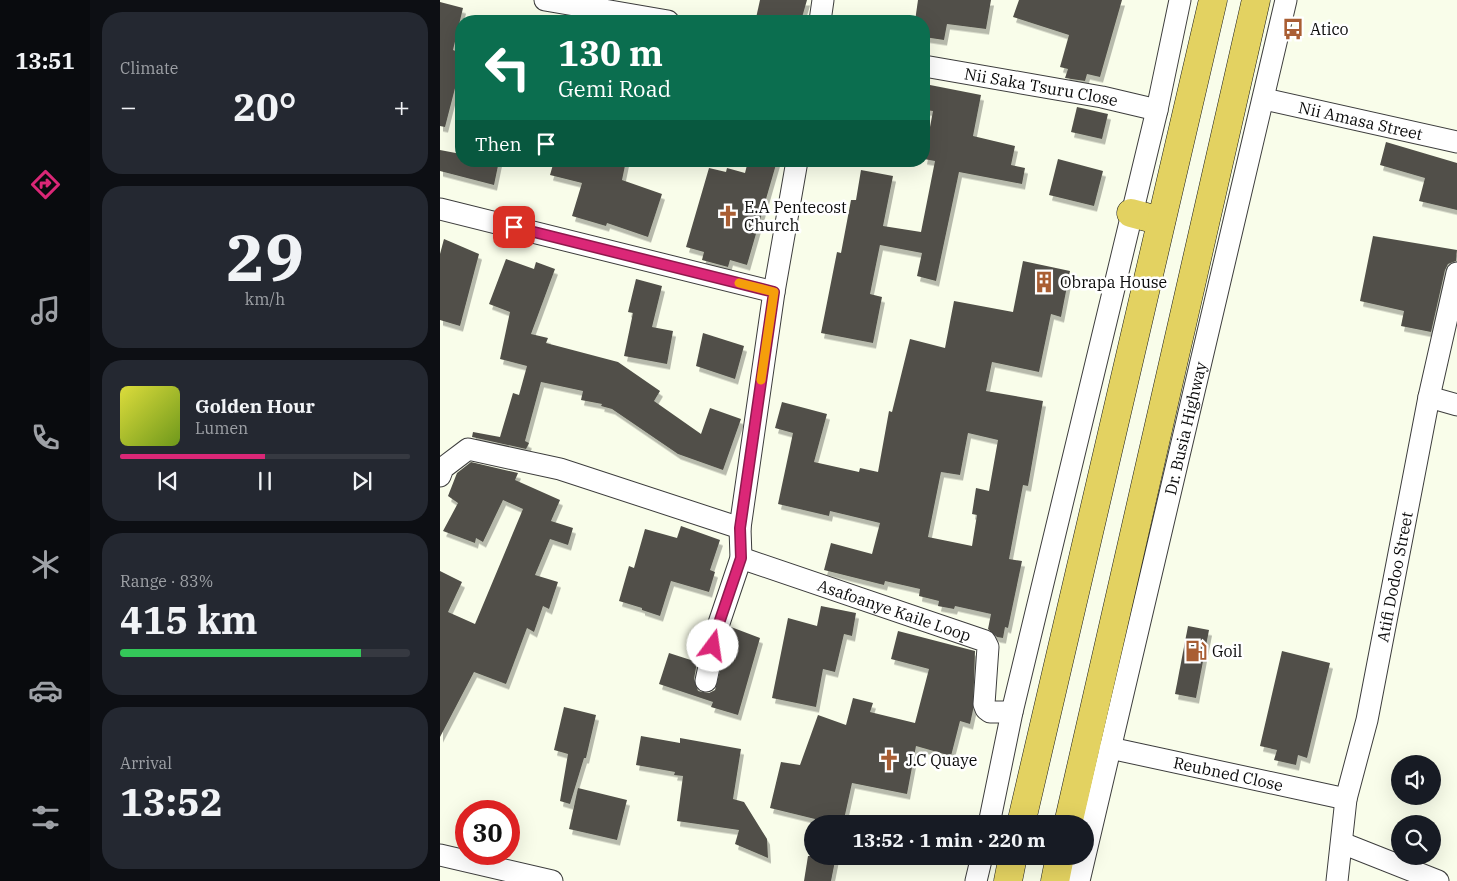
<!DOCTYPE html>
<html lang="en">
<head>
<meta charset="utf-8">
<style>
  :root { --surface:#171b24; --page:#242831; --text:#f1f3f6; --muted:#9ea1a6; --line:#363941; --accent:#db2777 }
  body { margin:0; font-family:"IBM Plex Serif",serif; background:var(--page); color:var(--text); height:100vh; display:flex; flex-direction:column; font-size:19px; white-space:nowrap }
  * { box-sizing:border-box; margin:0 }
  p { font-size:16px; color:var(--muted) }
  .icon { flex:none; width:28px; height:28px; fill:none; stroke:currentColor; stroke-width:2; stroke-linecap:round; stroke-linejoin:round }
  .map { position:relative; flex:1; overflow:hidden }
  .drawer { display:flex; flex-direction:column; gap:12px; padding:12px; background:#0d0f14; width:350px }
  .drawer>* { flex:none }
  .guide { position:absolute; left:15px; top:15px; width:475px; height:152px; border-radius:20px; box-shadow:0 5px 20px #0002; background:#0b6e4f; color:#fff; overflow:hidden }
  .buttons { position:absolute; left:951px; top:755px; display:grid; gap:10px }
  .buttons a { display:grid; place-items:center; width:50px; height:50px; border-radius:50%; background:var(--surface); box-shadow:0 5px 20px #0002; font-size:25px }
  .speed { position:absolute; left:15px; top:800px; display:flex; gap:10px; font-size:25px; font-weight:700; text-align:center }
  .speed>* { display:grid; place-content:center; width:65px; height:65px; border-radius:50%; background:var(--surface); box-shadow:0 5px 20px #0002; line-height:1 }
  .speed .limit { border:8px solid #d22; background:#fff; color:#111 }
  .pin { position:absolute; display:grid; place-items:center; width:42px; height:42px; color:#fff; margin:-21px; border-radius:10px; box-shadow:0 2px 8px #0006 }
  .me { position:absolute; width:55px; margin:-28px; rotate:14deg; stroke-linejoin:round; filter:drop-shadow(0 0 4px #0008) }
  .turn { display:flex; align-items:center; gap:18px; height:105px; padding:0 20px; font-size:22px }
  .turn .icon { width:65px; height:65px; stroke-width:2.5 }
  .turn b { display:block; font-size:35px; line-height:42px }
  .then { display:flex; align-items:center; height:48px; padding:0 20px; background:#0003; gap:10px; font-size:19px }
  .big { font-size:38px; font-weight:800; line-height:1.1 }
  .drawer .tile { flex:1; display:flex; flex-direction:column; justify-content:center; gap:8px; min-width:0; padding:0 18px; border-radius:20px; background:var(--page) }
  .drawer .dial { align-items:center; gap:0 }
  .dial b { font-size:65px; line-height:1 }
  .song { display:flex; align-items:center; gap:15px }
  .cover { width:60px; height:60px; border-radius:8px; background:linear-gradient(135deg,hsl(60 70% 55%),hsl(80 70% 35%)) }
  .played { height:5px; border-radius:2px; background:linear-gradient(90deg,var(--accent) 50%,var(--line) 50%) }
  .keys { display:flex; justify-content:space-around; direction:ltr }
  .heat { display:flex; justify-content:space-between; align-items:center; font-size:28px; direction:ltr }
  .charge { height:8px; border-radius:4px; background:linear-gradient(90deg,#34c759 83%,var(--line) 0) }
  .trip { position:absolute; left:364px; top:815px; width:290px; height:50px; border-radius:25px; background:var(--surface); box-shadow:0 5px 20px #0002; font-weight:800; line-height:50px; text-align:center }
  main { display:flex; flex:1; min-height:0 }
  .menu { display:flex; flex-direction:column; width:90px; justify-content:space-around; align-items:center; background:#090b0e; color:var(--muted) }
  .menu .icon { width:35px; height:35px }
  .menu .on { color:var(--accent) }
  .menu b { font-size:22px; color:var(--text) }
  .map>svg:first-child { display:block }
</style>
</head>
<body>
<main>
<nav class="menu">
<b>13:51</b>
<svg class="icon on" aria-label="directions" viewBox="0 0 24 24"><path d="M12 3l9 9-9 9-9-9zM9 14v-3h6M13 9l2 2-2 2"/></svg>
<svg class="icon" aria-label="music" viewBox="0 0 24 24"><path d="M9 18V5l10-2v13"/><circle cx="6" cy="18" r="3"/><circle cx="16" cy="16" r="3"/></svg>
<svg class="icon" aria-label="phone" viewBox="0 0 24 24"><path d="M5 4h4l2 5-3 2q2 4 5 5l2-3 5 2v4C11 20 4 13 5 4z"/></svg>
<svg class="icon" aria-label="climate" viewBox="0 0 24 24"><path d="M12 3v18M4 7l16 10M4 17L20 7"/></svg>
<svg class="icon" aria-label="car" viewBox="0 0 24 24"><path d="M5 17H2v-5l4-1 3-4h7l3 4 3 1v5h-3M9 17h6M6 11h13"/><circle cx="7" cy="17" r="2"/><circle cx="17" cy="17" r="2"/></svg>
<svg class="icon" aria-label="filters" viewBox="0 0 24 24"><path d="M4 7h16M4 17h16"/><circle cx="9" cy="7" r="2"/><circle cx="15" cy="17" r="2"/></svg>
</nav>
<section class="drawer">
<div class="tile"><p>Climate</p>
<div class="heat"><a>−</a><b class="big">20°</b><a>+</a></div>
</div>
<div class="tile dial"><b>29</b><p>km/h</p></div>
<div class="tile">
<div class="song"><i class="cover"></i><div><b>Golden Hour</b><p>Lumen</p></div></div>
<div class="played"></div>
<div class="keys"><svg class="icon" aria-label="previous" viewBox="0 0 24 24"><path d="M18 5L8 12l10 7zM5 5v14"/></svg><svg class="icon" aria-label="pause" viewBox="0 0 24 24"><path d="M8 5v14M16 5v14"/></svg><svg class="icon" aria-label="next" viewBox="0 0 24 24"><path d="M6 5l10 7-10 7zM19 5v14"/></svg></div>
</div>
<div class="tile"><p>Range · 83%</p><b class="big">415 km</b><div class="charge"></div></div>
<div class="tile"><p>Arrival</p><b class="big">13:52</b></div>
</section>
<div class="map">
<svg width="1017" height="881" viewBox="0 0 1017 881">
  <defs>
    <filter id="shadow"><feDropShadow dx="3" dy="5.5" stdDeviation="0" flood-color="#0004"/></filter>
  </defs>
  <rect width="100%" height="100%" fill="#f9fdea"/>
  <g fill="#515048" fill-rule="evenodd" filter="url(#shadow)">
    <polygon points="320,0 367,0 361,21 328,21 316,18"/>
    <polygon points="478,0 551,0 546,29 507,24 504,40 484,37 484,21 475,21"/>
    <polygon points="579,0 682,0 660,77 647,74 645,81 625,78 628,69 620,67 629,35 573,17"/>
    <polygon points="0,2 23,8 13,50 21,53 21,65 5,127 0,126"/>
    <polygon points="490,85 541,95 533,136 575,146 571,165 585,168 582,184 519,172 496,281 477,276 482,253 440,245 430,294 442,297 433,343 381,333 397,252 401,253 411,200 416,200 421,170 453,176 443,226 481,232 495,161 484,159 493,111 485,110"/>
    <polygon points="637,107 668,114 662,139 631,132"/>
    <polygon points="946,142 1017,163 1017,210 979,201 985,178 940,165"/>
    <polygon points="0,150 21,154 21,161 59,161 54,185 0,171"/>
    <polygon points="618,159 663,171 654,206 609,195"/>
    <polygon points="114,161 186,161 182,180 222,194 208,237 167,223 166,226 132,216 142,183 110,175"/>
    <polygon points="308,161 337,161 307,265 290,260 288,267 262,260 264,252 246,247 269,168 286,172 287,168 305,173"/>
    <polygon points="933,236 1017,250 1016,261 1008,264 1005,270 991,332 961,326 964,311 920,301"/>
    <polygon points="4,239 39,254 20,326 0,320 0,254"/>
    <polygon points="66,259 94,269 96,262 115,269 91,334 108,338 106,343 178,362 220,391 214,401 261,434 270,408 301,419 283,470 238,454 172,409 161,406 162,404 141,400 143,391 101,382 85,441 89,443 86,449 32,437 33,432 60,437 73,393 79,395 87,366 60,359 70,312 49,304"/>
    <path d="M583,261L630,271L621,317L611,314L599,372L552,362L546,391L603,401L588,486L583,485L569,559L582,561L568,628L565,627L563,638L557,637L548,629L551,614L515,606L514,609L498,606L499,601L479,596L480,589L445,581L444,585L384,570L391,543L432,554L440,523L390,511L389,516L338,504L353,433L335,428L342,402L387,414L374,462L419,472L420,468L438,472L449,411L452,412L470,339L505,348L514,301L573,312ZM528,433L558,440L549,491L536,488L532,514L537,515L532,546L488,537L501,472L520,475Z"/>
    <polygon points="196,279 222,286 212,327 233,331 227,364 184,356 193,313 188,312"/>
    <polygon points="263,333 304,346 295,379 256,366"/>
    <polygon points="31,462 78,473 75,480 120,500 111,521 133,528 128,545 110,539 95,575 118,582 109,609 103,606 94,632 87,628 66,684 34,672 0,737 0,571 22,582 8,612 35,624 83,509 63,500 43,542 36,538 35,543 3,531 18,503 8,496 17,473"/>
    <polygon points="241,526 280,540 270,570 275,572 269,592 231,581 220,616 202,610 202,608 179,601 189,566 194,568 205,529 237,538"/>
    <polygon points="381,606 416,613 412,636 404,634 395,672 383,669 376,707 332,698 348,618 377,626"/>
    <polygon points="748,626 769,630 756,698 735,694"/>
    <polygon points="291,627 320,638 298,715 271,707 273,702 219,684 229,653 257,662 254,679 258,691 269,693 275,690"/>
    <polygon points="458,631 535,651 533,710 530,724 520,721 511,756 476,746 467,794 412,783 403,824 374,824 375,819 330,808 341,762 360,765 378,715 406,725 413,698 433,703 430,712 475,723 489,669 451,659"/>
    <polygon points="842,651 890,663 867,758 858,755 856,765 834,760 837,750 820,746"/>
    <polygon points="124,707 156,715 146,758 144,758 130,804 120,801 128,754 114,750"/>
    <polygon points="201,736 240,743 240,738 301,749 293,799 304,802 327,839 328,858 295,844 299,830 237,821 243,776 234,775 235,772 196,765"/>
    <polygon points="138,788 187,800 177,840 129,829"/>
    <polygon points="368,856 396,856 391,881 364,881"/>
  </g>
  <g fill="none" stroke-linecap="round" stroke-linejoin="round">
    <g stroke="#3d3d3d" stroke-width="23">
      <g id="minor">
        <polyline points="105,0 228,21"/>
        <polyline points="380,21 383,0"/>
        <path id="s1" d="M484,66L662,97L717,110"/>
        <path id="s2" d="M824,99L1017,142"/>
        <polyline points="0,209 334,292"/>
        <polyline points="989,397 1017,405"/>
        <polyline points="0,476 3,468 28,449 120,469 300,528"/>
        <path id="s3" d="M301,558L545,641L548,647L544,704L546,709L550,712H572"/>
        <polyline points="266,681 277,629 301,558 300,528 334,292 357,161"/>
        <path id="s4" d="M670,748L906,799"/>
        <polyline points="549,824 572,712 717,110 740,0"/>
        <polyline points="902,843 998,881"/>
        <polyline points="0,855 112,881"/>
        <polyline points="536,881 542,856"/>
        <path id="s5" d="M639,881L846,0"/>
        <path id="s6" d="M897,881L906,799L927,720L989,397L1017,273"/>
      </g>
    </g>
    <g stroke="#1b1b1b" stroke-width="29">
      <g id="highway">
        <polyline points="691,213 721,221"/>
        <polyline points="581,824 773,0"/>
        <polyline points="628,824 816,0"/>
        <polyline points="568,881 573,856"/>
        <polyline points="615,881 620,856"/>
      </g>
    </g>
    <use href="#minor" stroke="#fff" stroke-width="21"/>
    <use href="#highway" stroke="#e3d261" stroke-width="28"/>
  </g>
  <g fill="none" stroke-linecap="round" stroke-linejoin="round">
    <g stroke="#8e194d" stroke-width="12">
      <polyline id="route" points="74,227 334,292 300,528 301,558 277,629 273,646"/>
    </g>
    <use href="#route" stroke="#db2777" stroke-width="9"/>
    <polyline stroke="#f59e0b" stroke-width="9" points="299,283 334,292 321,380"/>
  </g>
  <defs>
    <g id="bus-bare" transform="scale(1.725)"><path d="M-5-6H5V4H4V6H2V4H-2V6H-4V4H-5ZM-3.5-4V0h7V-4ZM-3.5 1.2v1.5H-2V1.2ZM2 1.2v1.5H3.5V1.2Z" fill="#a95e33" stroke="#fff" stroke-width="2.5" paint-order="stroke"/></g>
    <g id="church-bare" transform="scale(1.725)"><path d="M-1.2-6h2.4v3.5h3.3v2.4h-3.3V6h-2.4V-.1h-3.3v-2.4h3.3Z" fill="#a95e33" stroke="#fff" stroke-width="2.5" paint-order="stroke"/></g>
    <g id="building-bare" transform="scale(1.725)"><path d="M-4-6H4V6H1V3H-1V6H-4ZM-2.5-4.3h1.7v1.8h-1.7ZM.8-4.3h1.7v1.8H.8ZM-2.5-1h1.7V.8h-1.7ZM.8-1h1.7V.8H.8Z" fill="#a95e33" stroke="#fff" stroke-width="2.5" paint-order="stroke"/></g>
    <g id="fuel-bare" transform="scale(1.725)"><path d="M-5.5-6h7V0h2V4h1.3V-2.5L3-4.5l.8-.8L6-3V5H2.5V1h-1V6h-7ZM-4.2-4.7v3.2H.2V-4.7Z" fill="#a95e33" stroke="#fff" stroke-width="2.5" paint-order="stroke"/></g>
  </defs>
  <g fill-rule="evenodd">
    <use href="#bus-bare" x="853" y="29"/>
    <use href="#church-bare" x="288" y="216"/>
    <use href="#building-bare" x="604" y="282"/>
    <use href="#fuel-bare" x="756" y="651"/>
    <use href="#church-bare" x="449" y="760"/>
  </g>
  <g text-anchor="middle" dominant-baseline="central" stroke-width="5" stroke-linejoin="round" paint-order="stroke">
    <g font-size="16" fill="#0a0a0a" stroke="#fff" text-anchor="start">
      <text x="870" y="29">Atico</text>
      <text x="304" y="207">E.A Pentecost<tspan x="304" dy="18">Church</tspan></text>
      <text x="620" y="282">Obrapa House</text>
      <text x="772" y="651">Goil</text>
      <text x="466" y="760">J.C Quaye</text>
    </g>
    <g font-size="16" fill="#0a0a0a" stroke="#fff">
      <text stroke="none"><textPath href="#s1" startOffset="119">Nii Saka Tsuru Close</textPath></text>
      <text stroke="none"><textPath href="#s2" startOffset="99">Nii Amasa Street</textPath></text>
      <text stroke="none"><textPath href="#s5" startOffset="465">Dr. Busia Highway</textPath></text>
      <text stroke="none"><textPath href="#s6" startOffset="310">Atifi Dodoo Street</textPath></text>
      <text stroke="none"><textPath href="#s3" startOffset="162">Asafoanye Kaile Loop</textPath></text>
      <text stroke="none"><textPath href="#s4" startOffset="121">Reubned Close</textPath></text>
    </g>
  </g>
</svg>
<div class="buttons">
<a><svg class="icon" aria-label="sound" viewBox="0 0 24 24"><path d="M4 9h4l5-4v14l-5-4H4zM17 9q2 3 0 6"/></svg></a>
<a><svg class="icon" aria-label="search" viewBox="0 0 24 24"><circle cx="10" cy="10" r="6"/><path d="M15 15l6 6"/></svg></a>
</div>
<div class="speed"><div class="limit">30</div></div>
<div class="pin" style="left:74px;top:227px;background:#d93025"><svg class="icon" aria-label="arrive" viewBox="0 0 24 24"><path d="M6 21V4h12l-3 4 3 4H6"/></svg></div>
<svg class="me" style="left:273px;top:646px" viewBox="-20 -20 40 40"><circle r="19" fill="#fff"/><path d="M0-13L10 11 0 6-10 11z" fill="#db2777"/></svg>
<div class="trip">13:52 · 1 min · 220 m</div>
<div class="guide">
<div class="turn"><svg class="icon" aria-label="left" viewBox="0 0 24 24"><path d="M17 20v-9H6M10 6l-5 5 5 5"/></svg><div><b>130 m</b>Gemi Road</div></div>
<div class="then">Then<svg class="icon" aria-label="arrive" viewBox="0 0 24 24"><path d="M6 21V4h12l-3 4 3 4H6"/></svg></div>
</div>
</div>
</main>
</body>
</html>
